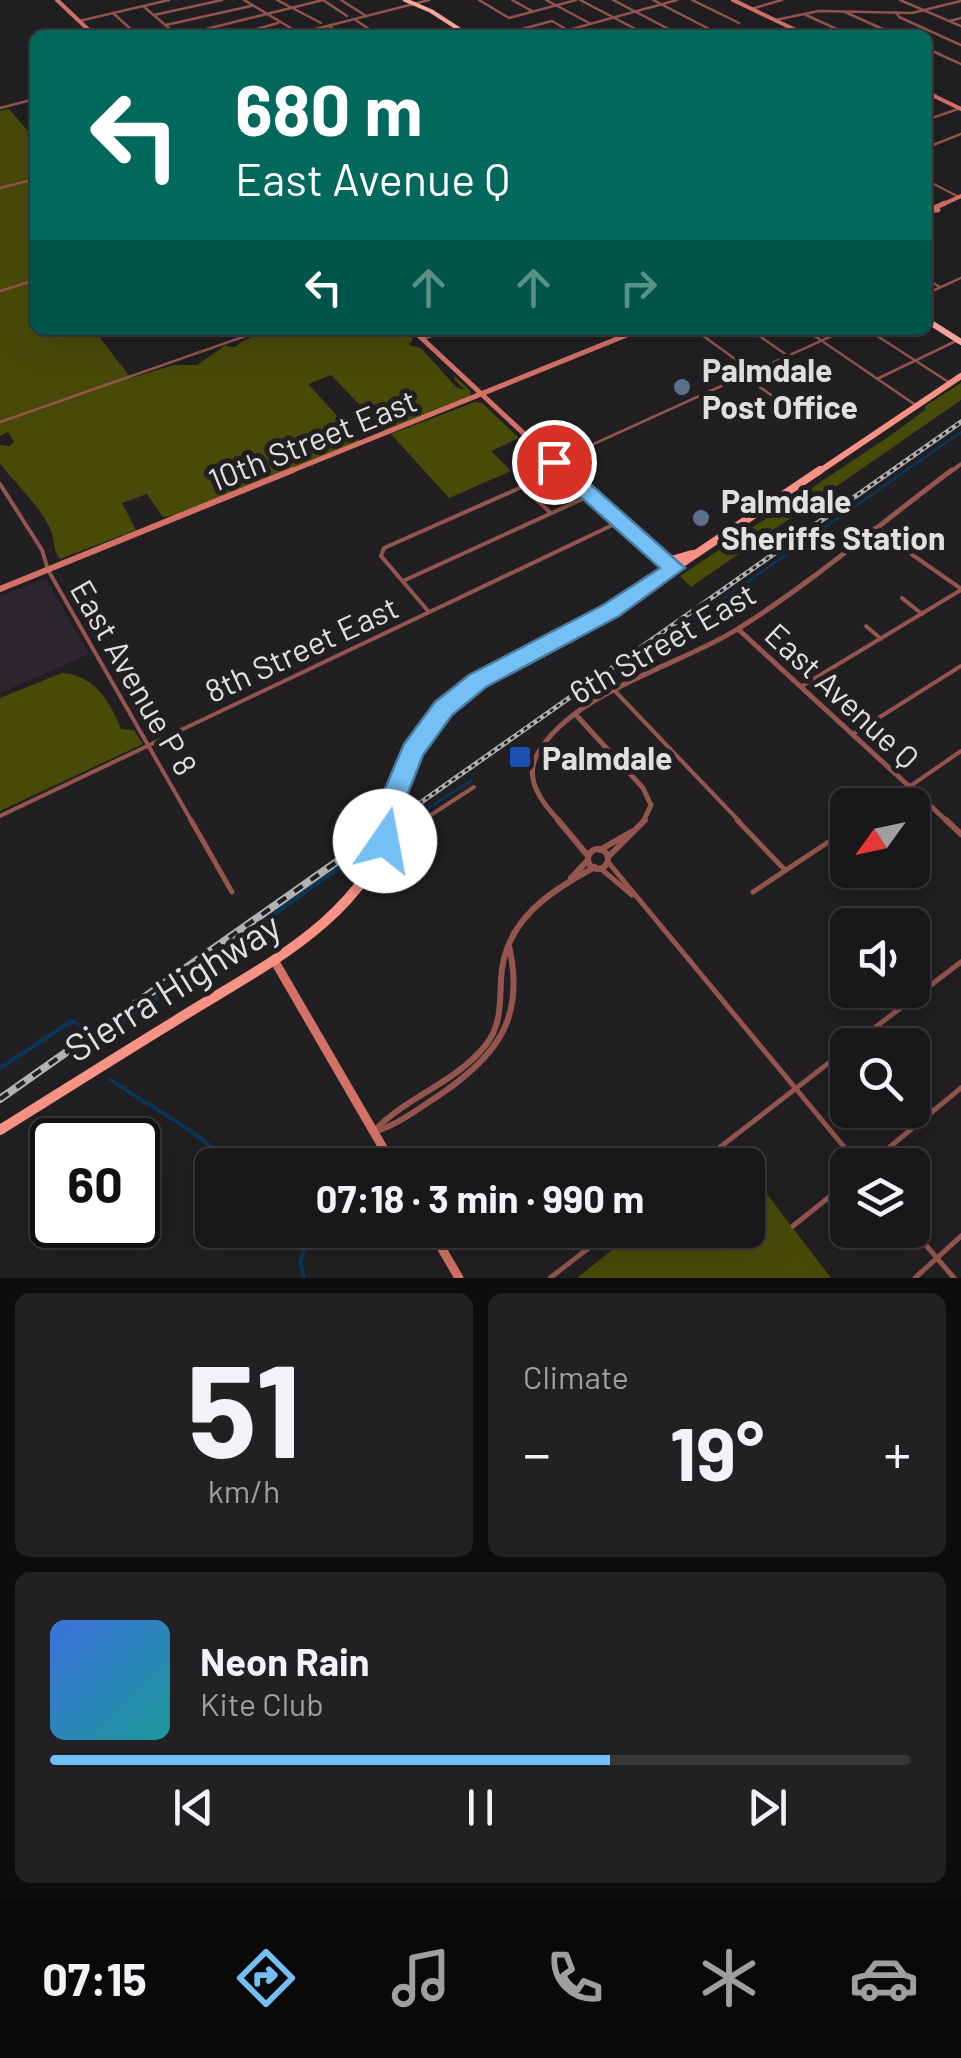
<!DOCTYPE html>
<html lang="en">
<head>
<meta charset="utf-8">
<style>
  :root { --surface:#19171a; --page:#222023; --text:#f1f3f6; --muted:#9f9fa2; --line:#373639; --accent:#74c0f6 }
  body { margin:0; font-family:Barlow,sans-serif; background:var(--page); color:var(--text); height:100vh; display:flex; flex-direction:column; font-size:38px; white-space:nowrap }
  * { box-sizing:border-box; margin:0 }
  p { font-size:32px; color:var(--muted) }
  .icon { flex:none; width:55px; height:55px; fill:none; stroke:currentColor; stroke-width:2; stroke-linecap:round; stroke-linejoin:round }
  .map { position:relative; height:1278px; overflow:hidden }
  .sheet { display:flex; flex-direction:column; gap:15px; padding:15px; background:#0e0d0e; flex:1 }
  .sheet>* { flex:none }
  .top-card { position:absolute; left:30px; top:30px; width:902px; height:305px; border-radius:15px; box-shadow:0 10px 40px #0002,0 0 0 2px var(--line); background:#00695c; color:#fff; overflow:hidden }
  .needle { width:65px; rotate:237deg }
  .controls { position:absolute; left:830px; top:788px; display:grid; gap:20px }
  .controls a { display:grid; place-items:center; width:100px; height:100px; border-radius:15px; background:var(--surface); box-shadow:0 10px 40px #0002,0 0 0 2px var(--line); font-size:50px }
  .speed { position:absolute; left:30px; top:1118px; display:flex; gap:20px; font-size:50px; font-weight:700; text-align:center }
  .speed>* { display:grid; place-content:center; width:130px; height:130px; border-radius:50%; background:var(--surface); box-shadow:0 10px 40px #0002,0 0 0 2px var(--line); line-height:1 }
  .speed .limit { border:5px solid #111; border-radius:15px; background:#fff; color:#111 }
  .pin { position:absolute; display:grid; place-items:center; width:85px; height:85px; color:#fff; margin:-42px; border:5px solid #fff; border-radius:50%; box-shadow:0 2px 10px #0007 }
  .me { position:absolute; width:110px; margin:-55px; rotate:12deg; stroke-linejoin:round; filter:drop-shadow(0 0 8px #0008) }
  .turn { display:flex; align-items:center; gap:35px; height:210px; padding:0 40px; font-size:45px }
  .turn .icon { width:130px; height:130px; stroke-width:2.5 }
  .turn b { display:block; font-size:70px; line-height:85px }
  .lanes { display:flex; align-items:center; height:95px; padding:0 40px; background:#0003; justify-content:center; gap:50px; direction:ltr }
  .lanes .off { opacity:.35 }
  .big { font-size:75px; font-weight:700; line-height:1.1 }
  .sheet .tile { flex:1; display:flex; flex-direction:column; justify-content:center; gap:15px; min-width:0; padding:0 35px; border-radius:15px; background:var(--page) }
  .sheet .dial { align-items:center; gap:0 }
  .dial b { font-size:130px; line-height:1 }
  .song { display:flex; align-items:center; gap:30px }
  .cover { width:120px; height:120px; border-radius:15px; background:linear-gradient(135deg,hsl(220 70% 55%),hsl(180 70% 35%)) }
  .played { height:10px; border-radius:5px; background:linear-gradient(90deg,var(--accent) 65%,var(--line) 65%) }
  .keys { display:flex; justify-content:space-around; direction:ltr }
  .heat { display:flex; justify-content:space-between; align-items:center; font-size:55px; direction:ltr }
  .sheet .tiles { flex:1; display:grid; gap:15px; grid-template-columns:1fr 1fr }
  .tile:last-child { grid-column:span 2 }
  .trip { position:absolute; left:195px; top:1148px; width:570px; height:100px; border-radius:15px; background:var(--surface); box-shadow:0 10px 40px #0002,0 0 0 2px var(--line); font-weight:700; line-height:100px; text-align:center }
  .menu { display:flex; height:160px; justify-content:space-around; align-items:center; background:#0a090a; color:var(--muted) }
  .menu .icon { width:70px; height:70px }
  .menu .selected { color:var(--accent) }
  .menu b { font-size:45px; color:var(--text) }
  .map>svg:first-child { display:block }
</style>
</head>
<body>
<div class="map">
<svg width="961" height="1278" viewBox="0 0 961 1278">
  <rect width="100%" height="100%" fill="#211f22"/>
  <polygon fill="#2d262e" points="41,580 46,580 89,654 0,693 0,596"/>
  <g fill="#484b08">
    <path d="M9,109L35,139V330H94L131,378L174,365H197L224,346L235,347C268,318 359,330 404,330L413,339L409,345L421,348L457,388L465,390L454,379L455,376L471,392L470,397L385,431L331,375L308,384L360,441L176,515L163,517L147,494L122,503L136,530L60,559C52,549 55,539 50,528C38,504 17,485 0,464V445L10,446L14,442L8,432L0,436V111Z"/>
    <polygon points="961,383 961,400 691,587 680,576 894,433 925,410 925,406"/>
    <polygon points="475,402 482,403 519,438 491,451 511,471 449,498 391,434"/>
    <path d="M62,673C94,675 110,701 121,729L134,730L143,744L0,811V698Z"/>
    <polygon points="748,1169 831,1278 577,1278 637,1230 748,1230"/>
  </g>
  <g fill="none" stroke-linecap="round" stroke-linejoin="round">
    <g stroke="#0a3759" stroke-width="2.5">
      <polyline points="582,698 961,432"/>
      <polyline points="407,822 472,780"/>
    </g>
    <g stroke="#0a3759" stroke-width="4">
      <polyline points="397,829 411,820"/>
      <polyline points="94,1043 364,850"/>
      <polyline points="0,1068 72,1021 84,1028 96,1050"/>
      <path d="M110,1079C150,1108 197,1128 230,1165"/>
      <polyline points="304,1278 300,1262 311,1230"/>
    </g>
    <g stroke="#93554d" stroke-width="2.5">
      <polyline points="244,0 299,33"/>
      <polyline points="277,0 321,23"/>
      <polyline points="341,0 366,16"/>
      <polyline points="479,0 509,18 576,0"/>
      <polyline points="512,0 532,11"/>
      <polyline points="546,0 591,24"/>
      <polyline points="580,0 647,35"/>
      <polyline points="613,0 680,35"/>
      <polyline points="653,0 713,31"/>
      <polyline points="692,0 739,23"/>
      <polyline points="143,6 177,35"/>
      <polyline points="751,9 782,0"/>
      <polyline points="845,12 896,35"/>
      <polyline points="896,12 899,17 961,45"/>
      <polyline points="113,13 135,33"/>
      <polyline points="154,15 222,0"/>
      <polyline points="806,15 841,31"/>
      <polyline points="354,19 378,35"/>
      <polyline points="775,20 819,11 912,13 961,1"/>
      <polyline points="79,21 169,0"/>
      <polyline points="950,21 961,18"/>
      <polyline points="166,25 251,6"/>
      <polyline points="329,26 342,35"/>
      <polyline points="182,35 323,0 347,16"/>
      <polyline points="235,35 278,23"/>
      <polyline points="500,35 552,21 576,35"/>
      <polyline points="550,35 677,0"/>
      <polyline points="613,35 632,29"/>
      <polyline points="647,35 666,29"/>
      <polyline points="928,49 961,64"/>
      <polyline points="932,118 961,108"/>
      <polyline points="928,147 961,134"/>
      <polyline points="928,181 957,196"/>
      <polyline points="0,188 35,179"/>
      <polyline points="928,280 940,287"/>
      <polyline points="0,291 35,280"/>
      <polyline points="928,293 961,278"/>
      <polyline points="615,330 623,337"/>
      <polyline points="695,330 753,372"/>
      <polyline points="751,330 788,356"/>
      <polyline points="806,330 917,406"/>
      <polyline points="868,330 950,383"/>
      <polyline points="423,339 447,330"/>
      <polyline points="744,376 784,404"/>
      <polyline points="877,379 958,340"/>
      <polyline points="0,422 263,330"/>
      <polyline points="729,422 776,399"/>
      <polyline points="554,462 845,330"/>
    </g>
    <g stroke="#93554d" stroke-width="4">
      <polyline points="0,484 42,550 48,570 192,822"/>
      <polyline points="874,528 960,588"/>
      <polyline points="403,581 589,496"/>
      <polyline points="902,598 922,614"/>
      <polyline points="429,612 381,556 384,548 522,487 551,513"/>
      <polyline points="866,626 881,639"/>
      <polyline points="802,686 961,590"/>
      <polyline points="613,689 740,822"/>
      <polyline points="853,734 961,666"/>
      <polyline points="883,805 961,751"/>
      <polyline points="0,816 619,522"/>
      <polyline points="420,822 474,787"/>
    </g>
    <g stroke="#93554d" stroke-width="5">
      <polyline points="191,820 232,892"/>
      <polyline points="737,820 785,870"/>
      <polyline points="389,843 424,820"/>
      <polyline points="608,862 859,1165"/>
      <polyline points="600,868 632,895"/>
      <polyline points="753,892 848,829"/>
      <polyline points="852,1045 961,962"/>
      <polyline points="697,1165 848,1048"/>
      <polyline points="868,1165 961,1088"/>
      <polyline points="793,1226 848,1182"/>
      <polyline points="912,1229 954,1278"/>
      <polyline points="550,1278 612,1230"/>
      <polyline points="915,1278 961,1236"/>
    </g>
    <g stroke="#93554d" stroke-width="2.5">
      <polyline points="900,0 961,26"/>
      <polyline points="292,35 429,0"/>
      <polyline points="0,108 35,99"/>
    </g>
    <polyline stroke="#93554d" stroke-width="4" points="949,473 961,464"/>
    <g stroke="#93554d" stroke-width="5">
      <polyline points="739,630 948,822"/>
      <polyline points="577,716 643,788 651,805 643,822"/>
      <path d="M560,822C544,805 523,780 537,755C570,693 678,666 736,630C809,585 882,522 952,470"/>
    </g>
    <g stroke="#93554d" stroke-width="6">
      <polyline points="558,820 588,856"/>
      <polyline points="946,820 961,834"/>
      <circle cx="598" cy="859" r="10"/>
      <polyline points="600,850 631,832"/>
      <polyline points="608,857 645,820"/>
      <polyline points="571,878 587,861"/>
      <path d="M374,1131C406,1097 455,1083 485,1046C501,1027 500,1003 501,980C503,922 548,892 595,867"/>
      <path d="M377,1131C400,1123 418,1109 438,1096C496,1057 526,1019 509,946"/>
    </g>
    <g stroke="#d47166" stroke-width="4">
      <polyline points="57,0 94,35"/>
      <polyline points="733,0 806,35"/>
      <polyline points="928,93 961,109"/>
      <polyline points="939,206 961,196"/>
    </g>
    <g stroke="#d47166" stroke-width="5">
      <polyline points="934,208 945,203"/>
      <polygon points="934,208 938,210 929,210"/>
      <polyline points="413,330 566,473"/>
      <polyline points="286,473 639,330"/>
    </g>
    <g stroke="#d47166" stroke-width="6">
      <polyline points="564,470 674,569"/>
      <polyline points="0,589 293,470"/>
    </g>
    <g stroke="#d47166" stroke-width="9">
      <polyline points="274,960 393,1165"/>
      <polyline points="431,1230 459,1278"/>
    </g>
    <polyline stroke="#f89285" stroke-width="6" points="817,473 961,376"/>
    <g stroke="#f89285" stroke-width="8">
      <polyline points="657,554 671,560 692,554"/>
      <polyline points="383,822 412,751 459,694 635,595 820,470"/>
      <polyline points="392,822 394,800"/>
    </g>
    <g stroke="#f89285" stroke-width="10">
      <polyline points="362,876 384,820"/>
      <path d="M0,1130C58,1094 116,1057 175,1021C257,969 364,921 393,820"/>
    </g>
    <polyline stroke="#faa89d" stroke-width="4" points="405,0 431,11 468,35"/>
    <polyline stroke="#faa89d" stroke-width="6" points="928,321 961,342"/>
    <g stroke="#b1b0b2" stroke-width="5">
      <polyline id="rail-far1" points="393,822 961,422"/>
    </g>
    <g stroke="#b1b0b2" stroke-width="8">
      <polyline id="rail" points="0,1099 396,820"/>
    </g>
    <use href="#rail-far1" stroke="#211f22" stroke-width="2.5" stroke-dasharray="4" stroke-linecap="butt"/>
    <use href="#rail" stroke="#211f22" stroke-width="4" stroke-dasharray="10" stroke-linecap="butt"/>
  </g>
  <polygon fill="#74c0f6" stroke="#4b7da0" stroke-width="2.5" points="554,456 560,457 685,568 619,616 486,687 452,715 423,755 406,798 408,805 394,849 385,853 375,849 372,841 382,805 381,798 404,744 435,702 469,675 603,605 660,568 547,467 544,462"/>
  <g fill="#5c6f8a" stroke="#211f22" stroke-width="4">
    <circle cx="682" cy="387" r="10"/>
    <circle cx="701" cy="518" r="10"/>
  </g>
  <rect fill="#1a4fb4" stroke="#211f22" stroke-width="4" x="508" y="745" width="24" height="24" rx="5"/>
  <g text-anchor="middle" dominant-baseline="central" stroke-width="10" stroke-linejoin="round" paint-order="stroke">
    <g font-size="32" font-weight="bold" fill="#e0dfe1" stroke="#211f22" text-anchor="start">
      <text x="702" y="369">Palmdale<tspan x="702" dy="37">Post Office</tspan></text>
      <text x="721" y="500">Palmdale<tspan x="721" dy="37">Sheriffs Station</tspan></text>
      <text x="542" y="757">Palmdale</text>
    </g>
    <g font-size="32" fill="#e0dfe1" stroke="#211f22">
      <text transform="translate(312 439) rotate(-22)">10th Street East</text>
      <text transform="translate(662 642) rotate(-30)">6th Street East</text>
      <text transform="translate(301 648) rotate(-25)">8th Street East</text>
      <text transform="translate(135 677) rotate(60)">East Avenue P 8</text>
      <text transform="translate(843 695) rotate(43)">East Avenue Q</text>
    </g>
    <g font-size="38" fill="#e0dfe1" stroke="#211f22">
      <text transform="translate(172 986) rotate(-32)">Sierra Highway</text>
    </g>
  </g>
</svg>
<div class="controls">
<a><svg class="needle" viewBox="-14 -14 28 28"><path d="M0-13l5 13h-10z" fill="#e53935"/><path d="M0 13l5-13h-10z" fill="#9f9fa2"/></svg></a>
<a><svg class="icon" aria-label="sound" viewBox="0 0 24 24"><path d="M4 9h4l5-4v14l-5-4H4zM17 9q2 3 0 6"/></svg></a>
<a><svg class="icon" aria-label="search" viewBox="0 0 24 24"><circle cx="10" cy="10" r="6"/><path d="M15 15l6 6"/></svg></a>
<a><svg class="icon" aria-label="layers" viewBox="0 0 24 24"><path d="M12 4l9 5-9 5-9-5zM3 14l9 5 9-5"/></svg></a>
</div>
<div class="speed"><div class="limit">60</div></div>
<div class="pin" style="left:554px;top:462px;background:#d93025"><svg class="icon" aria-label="arrive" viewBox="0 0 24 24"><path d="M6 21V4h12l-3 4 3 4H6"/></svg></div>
<svg class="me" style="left:385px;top:841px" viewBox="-20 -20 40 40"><circle r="19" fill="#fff"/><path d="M0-13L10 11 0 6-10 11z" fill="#74c0f6"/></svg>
<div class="trip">07:18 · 3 min · 990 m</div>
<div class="top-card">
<div class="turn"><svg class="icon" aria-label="left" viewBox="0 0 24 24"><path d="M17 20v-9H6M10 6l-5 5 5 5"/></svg><div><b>680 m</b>East Avenue Q</div></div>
<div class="lanes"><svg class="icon" aria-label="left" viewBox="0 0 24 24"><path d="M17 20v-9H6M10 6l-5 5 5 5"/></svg><svg class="icon off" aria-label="ahead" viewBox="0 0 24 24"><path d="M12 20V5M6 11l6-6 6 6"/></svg><svg class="icon off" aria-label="ahead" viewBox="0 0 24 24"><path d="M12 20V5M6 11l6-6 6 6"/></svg><svg class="icon off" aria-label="right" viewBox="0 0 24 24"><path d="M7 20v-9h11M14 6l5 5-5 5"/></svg></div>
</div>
</div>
<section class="sheet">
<div class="tiles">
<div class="tile dial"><b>51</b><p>km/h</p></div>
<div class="tile"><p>Climate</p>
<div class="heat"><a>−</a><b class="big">19°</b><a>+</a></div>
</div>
<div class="tile">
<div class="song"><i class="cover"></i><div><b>Neon Rain</b><p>Kite Club</p></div></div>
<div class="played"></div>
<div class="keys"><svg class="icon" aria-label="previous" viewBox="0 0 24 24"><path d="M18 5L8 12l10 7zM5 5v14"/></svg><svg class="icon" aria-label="pause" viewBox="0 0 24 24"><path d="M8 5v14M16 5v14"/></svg><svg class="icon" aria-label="next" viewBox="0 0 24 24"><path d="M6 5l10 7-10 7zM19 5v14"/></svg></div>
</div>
</div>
</section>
<nav class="menu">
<b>07:15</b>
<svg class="icon selected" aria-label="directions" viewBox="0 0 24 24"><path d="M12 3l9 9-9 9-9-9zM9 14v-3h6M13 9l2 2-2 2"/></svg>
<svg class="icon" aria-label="music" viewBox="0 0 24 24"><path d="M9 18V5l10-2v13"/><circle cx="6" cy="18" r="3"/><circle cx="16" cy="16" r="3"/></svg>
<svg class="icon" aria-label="phone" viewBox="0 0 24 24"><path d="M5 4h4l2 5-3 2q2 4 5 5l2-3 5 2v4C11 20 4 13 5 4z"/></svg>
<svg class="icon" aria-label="climate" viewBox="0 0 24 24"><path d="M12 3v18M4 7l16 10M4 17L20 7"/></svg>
<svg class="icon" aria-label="car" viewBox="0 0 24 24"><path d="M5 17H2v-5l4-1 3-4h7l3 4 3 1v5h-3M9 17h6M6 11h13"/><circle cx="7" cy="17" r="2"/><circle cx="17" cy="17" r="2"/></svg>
</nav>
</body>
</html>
